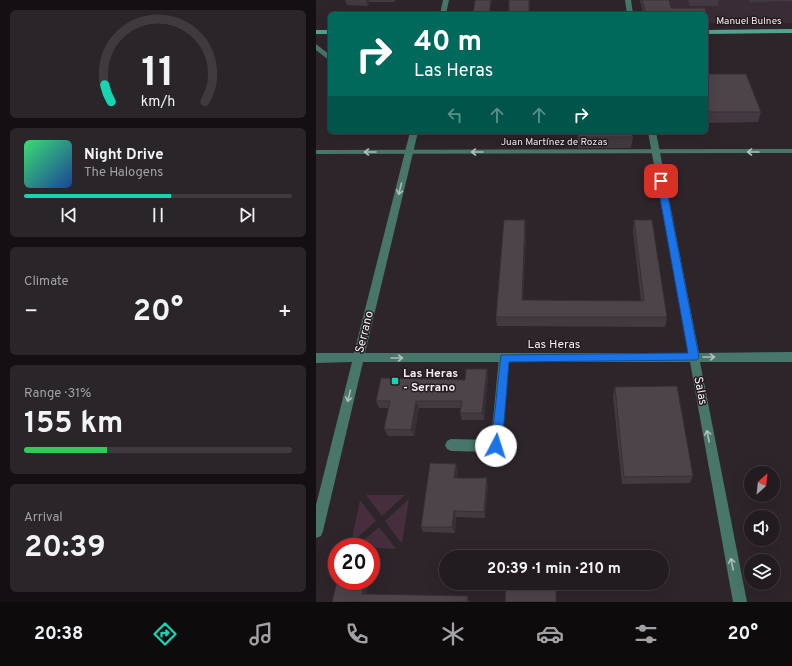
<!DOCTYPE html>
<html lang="en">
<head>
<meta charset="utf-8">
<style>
  :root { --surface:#221c20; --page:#2a2529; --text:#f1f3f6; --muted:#a2a1a5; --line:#3f3a3e; --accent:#17d5b3 }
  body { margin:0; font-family:Overpass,sans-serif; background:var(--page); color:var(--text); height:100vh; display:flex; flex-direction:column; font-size:15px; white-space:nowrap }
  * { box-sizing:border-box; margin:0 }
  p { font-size:13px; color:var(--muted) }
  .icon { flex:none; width:22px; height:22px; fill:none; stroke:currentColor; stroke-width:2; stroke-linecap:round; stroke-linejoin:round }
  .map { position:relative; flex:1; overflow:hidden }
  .drawer { display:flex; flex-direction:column; gap:10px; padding:10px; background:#130f12; width:316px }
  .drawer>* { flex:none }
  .banner { position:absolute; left:12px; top:12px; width:380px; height:122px; border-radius:6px; box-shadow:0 4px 16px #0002,0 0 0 1px var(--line); background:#00695c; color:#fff; overflow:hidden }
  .needle { width:26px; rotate:27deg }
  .buttons { position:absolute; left:428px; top:466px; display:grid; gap:8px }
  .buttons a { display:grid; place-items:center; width:36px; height:36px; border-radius:50%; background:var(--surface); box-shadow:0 4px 16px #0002,0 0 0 1px var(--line); font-size:20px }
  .speed { position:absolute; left:12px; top:538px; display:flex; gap:8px; font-size:20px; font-weight:700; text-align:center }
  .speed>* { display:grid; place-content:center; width:52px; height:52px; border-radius:50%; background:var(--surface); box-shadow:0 4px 16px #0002,0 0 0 1px var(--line); line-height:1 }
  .speed .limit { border:6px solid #d22; background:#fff; color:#111 }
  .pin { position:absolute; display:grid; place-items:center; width:34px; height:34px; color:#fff; margin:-17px; border-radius:8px; box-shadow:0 2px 6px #0006 }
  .me { position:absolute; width:44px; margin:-22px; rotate:5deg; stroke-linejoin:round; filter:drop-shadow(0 0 3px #0008) }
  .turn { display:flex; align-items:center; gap:14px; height:84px; padding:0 20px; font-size:18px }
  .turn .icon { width:52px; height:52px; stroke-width:2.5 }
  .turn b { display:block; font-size:28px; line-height:34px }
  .lanes { display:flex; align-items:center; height:38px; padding:0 20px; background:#0003; justify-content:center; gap:20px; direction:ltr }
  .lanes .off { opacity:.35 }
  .big { font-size:30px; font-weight:700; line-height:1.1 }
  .drawer .tile { flex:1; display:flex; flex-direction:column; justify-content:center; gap:6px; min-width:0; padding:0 14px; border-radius:6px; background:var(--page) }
  .drawer .dial { align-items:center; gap:0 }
  .dial svg { height:104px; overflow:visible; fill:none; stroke:var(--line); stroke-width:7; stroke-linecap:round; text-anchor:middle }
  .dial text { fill:var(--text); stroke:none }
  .song { display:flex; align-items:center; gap:12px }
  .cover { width:48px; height:48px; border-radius:6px; background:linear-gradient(135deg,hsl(140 70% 55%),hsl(220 70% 35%)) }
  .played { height:4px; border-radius:2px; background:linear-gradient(90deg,var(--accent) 55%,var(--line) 55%) }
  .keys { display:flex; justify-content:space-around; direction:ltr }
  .heat { display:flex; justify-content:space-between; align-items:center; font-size:22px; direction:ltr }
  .charge { height:6px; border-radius:3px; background:linear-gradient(90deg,#34c759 31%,var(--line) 0) }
  .trip { position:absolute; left:123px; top:550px; width:230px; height:40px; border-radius:20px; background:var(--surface); box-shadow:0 4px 16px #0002,0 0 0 1px var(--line); font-weight:700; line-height:40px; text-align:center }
  .tab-bar { display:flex; height:64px; justify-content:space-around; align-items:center; background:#0e0b0d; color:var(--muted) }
  .tab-bar .icon { width:28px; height:28px }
  .tab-bar .on { color:var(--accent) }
  .tab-bar b { font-size:18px; color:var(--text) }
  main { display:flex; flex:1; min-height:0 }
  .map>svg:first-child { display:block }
</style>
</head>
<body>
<main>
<section class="drawer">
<div class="tile dial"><svg viewBox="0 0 100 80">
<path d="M14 69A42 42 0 1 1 86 69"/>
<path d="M14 69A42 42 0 0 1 9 56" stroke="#17d5b3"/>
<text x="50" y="56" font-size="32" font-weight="700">11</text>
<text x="50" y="72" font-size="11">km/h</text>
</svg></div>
<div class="tile">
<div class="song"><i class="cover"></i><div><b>Night Drive</b><p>The Halogens</p></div></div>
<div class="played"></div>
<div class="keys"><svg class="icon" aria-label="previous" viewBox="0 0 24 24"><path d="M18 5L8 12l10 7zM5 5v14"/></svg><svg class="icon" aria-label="pause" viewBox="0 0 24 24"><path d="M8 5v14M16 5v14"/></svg><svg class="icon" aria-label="next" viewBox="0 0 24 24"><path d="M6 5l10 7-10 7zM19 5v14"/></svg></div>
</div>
<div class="tile"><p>Climate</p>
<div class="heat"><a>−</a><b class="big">20°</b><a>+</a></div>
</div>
<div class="tile"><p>Range · 31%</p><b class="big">155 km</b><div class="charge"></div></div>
<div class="tile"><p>Arrival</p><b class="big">20:39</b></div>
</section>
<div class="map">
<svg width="476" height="602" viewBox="0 0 476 602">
  <rect width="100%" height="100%" fill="#2d252a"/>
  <polygon fill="#3a2c35" points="324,0 476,0 476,23 390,23 390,14 327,14"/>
  <g fill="#462e3e">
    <polygon points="50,495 89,495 66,516"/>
    <polygon points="93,499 86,544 69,521"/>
    <polygon points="44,500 60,521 35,543"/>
    <polygon points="63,527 80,549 40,547"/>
  </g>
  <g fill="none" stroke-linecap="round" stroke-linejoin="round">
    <polygon fill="#48766a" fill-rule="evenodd" points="188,353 192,355 193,358 186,446 184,450 180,452 135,451 131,449 129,445 131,441 135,439 175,440 183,358 184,355"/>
    <g fill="#48766a" fill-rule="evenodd">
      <polygon points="0,44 14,55 14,61 0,50"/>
      <polygon points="476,149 476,153 0,154 0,150"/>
    </g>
    <g fill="#48766a" fill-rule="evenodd">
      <polygon points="127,0 133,0 130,14 124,14"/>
      <polygon points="309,0 315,0 317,14 311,14"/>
      <polygon points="94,132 102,132 49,353 372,353 332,132 340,132 383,353 476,352 476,362 384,362 431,602 417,602 374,362 47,362 7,531 5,536 0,538 0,505 36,362 0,363 0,353 38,353"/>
    </g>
    <g fill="#55a28f" fill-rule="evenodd">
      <polygon points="476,29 476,33 390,34 390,30"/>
      <rect x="0" y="30" width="14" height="4"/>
    </g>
  </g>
  <g fill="#423a40">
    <polygon points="29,0 79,0 78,2 53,2 52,6 31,5"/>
    <polygon points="324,0 353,0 355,8 389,8 391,15 390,21 390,14 327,14"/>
    <polygon points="372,0 403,0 402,6 374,6"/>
    <polygon points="433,0 476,0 476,1 434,2"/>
    <polygon points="390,74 445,112 442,122 390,123"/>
    <polygon points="261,132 316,132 317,137 315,148 262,148"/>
    <polygon points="318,220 351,317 349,327 181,326 180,317 210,231 207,300 325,301 317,231"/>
    <polygon points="171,369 172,376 168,420 146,420 144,413 145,408 103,408 98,436 72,436 68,429 73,408 63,408 60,401 149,380"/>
    <polygon points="299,387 377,476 374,483 306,484 297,396"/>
    <polygon points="142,470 141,478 172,484 169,518 140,517 139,533 107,532 105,527"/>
  </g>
  <g fill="#363034">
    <polygon points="50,0 53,0 53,2 52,6"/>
    <polygon points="175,0 176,0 174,14 173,14"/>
    <polygon points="209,220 210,231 206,310 206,300"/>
    <polygon points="171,369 172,376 168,420 166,413"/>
    <polygon points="100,401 103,408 98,436 95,430"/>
    <polygon points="140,464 142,470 140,484 138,478"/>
    <polygon points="171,478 172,484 169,518 168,512"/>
    <polygon points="138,511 140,517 139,533 136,527"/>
    <polygon points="48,581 53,581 50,598 46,594"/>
    <polygon points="152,596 154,601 154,602 151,602"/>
  </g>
  <g fill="#4d444a" stroke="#363034">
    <polygon points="159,0 175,0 173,14 157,14"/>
    <rect x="193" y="0" width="20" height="14"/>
    <polygon points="326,0 353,0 355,8 389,8 391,15 390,15 390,14 330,14"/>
    <polygon points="390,74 430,74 445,112 390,112"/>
    <polygon points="262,132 316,132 317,137 262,137"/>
    <polygon points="188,220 209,220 206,300 328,301 318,220 336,220 351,317 180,317"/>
    <polygon points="150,369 171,369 166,413 144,413 146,401 100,401 95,430 68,429 74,401 60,401 65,378 149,380"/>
    <polygon points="361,386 377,476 308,477 299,387"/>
    <polygon points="114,463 140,464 138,478 171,478 168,512 138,511 136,527 105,527"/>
    <polygon points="21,581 48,581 46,594 152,596 151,602 16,602"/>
    <polygon points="190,583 240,583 240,602 189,602"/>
  </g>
  <defs><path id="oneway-shaft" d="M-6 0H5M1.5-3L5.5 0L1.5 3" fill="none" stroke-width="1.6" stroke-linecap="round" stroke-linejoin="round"/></defs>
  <g stroke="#afbdbb">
    <use href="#oneway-shaft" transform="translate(54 152) rotate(180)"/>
    <use href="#oneway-shaft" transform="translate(161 152) rotate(-180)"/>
    <use href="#oneway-shaft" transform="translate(437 152) rotate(180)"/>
    <use href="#oneway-shaft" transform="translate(84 189) rotate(104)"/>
    <use href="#oneway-shaft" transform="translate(393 357)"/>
    <use href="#oneway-shaft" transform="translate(81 358)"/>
    <use href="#oneway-shaft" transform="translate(33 396) rotate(104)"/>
    <use href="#oneway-shaft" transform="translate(392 436) rotate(-101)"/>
    <use href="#oneway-shaft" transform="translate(416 564) rotate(-101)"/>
  </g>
  <polygon fill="#1a73e8" stroke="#114b97" points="345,179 349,181 383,357 381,360 193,362 186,446 184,450 180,451 176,450 175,446 185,355 372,353 341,181"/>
  <rect fill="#17d5b3" stroke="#231b20" stroke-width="1.5" x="75" y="377" width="8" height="8" rx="2"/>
  <g text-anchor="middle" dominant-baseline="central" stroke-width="3" stroke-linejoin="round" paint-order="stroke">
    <g font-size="10" fill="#f3edf1" stroke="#231b20">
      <text x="433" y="21">Manuel Bulnes</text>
      <text x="238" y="142">Juan Martínez de Rozas</text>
    </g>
    <g font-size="12" fill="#f3edf1" stroke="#231b20">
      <text transform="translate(49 332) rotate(-76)">Serrano</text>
      <text x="238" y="345">Las Heras</text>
      <text transform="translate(384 391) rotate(79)">Salas</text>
    </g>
    <g font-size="12" font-weight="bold" fill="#f3edf1" stroke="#231b20" text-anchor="start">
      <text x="87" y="374">Las Heras<tspan x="87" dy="14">- Serrano</tspan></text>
    </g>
  </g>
</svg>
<div class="buttons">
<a><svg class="needle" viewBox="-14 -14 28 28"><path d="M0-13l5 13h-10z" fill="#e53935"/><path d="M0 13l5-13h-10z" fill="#a2a1a5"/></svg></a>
<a><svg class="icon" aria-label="sound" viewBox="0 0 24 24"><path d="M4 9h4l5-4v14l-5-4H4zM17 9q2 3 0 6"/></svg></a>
<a><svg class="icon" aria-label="layers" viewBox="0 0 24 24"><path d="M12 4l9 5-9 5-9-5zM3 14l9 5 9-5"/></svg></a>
</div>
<div class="speed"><div class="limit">20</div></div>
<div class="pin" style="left:345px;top:181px;background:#d93025"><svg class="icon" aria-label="arrive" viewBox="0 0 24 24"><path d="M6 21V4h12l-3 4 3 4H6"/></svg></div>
<svg class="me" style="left:180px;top:446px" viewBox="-20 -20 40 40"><circle r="19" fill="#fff"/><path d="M0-13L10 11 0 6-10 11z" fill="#1a73e8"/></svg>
<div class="trip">20:39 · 1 min · 210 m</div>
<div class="banner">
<div class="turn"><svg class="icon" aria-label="right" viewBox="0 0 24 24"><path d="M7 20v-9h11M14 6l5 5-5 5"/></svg><div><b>40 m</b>Las Heras</div></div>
<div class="lanes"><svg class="icon off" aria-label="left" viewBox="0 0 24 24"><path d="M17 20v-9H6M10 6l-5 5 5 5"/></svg><svg class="icon off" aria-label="ahead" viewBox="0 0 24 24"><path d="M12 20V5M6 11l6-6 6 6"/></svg><svg class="icon off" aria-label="ahead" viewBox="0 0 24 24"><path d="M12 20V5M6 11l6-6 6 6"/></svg><svg class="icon" aria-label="right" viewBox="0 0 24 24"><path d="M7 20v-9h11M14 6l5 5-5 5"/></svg></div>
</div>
</div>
</main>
<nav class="tab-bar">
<b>20:38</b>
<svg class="icon on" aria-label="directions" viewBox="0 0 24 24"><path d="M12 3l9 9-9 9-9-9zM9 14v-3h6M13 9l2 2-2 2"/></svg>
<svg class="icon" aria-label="music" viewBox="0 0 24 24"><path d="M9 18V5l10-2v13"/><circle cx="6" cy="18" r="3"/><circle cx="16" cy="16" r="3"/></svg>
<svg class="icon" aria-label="phone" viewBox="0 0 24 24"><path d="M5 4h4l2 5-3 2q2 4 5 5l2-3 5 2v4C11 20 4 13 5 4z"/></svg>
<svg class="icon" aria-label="climate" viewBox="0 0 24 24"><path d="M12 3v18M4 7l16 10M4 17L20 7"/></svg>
<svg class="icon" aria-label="car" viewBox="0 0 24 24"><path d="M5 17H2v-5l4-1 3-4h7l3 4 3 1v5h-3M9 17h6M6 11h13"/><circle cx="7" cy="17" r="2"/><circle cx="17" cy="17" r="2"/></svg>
<svg class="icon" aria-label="filters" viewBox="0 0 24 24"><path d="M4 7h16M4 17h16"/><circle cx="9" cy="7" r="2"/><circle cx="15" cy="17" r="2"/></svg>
<b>20°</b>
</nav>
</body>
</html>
